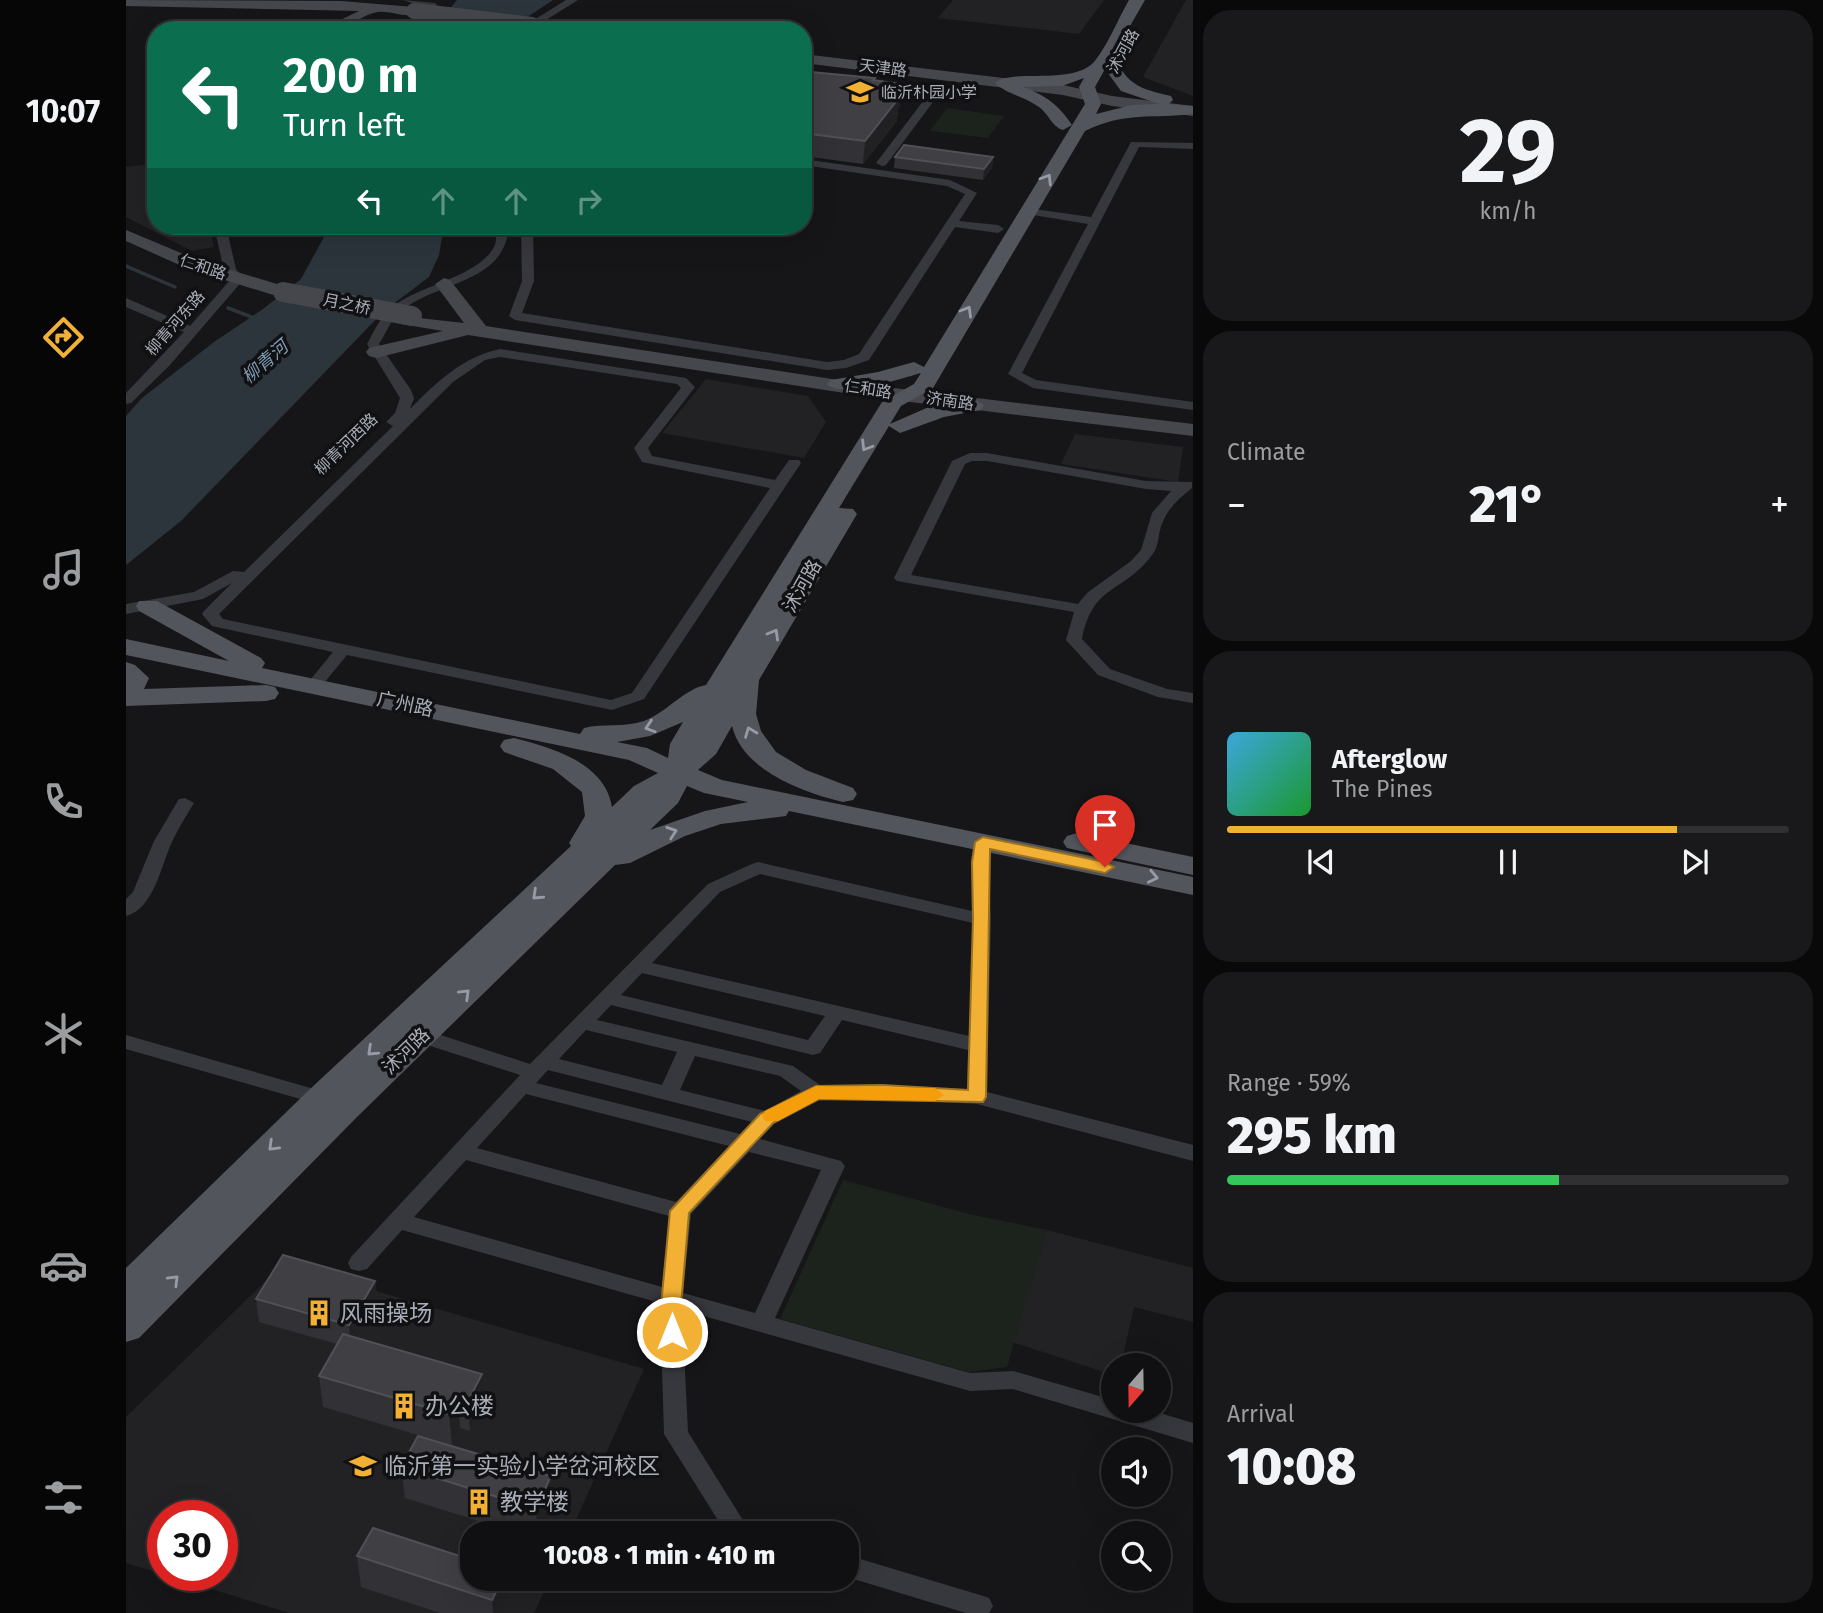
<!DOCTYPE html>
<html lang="en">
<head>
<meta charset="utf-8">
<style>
  :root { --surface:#101012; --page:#19191b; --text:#f1f3f6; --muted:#9c9d9f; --line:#303032; --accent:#f2b134 }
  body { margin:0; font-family:"Fira Sans","Noto Sans SC",sans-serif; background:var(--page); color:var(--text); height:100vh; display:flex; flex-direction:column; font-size:26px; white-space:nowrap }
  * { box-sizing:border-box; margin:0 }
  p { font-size:23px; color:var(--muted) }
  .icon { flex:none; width:38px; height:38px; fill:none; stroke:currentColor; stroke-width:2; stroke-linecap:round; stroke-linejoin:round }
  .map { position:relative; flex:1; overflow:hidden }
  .drawer { display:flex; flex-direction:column; gap:10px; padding:10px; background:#09090a; width:630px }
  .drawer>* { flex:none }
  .top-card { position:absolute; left:21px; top:21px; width:665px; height:214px; border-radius:28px; box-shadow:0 7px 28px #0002,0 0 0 2px var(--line); background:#0b6e4f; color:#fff; overflow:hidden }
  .needle { width:46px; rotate:200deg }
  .fabs { position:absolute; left:975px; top:1353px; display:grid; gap:14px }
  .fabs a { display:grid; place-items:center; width:70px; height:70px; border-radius:50%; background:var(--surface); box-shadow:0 7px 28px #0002,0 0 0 2px var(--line); font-size:35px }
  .speed { position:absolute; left:21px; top:1500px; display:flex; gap:14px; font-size:35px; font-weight:700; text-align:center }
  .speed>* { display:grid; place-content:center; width:91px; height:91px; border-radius:50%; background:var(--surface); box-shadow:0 7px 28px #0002,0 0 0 2px var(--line); line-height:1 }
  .speed .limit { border:10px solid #d22; background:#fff; color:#111 }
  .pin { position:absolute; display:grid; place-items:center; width:60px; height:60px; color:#fff; margin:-72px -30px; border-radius:50% 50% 50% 0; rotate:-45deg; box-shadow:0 0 7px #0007 }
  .pin .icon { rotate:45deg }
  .me { position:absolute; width:77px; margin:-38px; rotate:0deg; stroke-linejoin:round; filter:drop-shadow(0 0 5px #0008) }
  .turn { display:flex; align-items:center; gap:24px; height:147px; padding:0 21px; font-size:32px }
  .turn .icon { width:91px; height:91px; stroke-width:2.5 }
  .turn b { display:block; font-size:49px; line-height:60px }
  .lanes { display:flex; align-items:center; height:66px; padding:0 21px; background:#0003; justify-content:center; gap:35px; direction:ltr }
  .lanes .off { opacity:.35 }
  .big { font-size:52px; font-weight:800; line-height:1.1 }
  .drawer .widget { flex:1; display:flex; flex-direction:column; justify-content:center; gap:10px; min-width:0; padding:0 24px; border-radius:28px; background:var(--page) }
  .drawer .dial { align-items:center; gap:0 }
  .dial b { font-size:91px; line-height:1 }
  .song { display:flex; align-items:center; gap:21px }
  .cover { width:84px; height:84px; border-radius:10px; background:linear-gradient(135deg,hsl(200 70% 55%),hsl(130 70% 35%)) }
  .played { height:7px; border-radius:4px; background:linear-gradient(90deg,var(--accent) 80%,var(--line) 80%) }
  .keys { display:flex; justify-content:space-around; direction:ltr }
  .heat { display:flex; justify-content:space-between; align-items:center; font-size:38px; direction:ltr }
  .charge { height:10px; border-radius:5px; background:linear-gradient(90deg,#34c759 59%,var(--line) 0) }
  .trip { position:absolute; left:334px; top:1521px; width:399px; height:70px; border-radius:28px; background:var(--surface); box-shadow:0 7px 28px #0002,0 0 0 2px var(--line); font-weight:800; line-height:70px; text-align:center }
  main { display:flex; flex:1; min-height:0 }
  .menu { display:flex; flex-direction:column; width:126px; justify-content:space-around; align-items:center; background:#060607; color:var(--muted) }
  .menu .icon { width:49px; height:49px }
  .menu .active { color:var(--accent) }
  .menu b { font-size:32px; color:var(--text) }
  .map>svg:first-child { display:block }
</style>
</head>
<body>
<main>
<nav class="menu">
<b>10:07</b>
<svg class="icon active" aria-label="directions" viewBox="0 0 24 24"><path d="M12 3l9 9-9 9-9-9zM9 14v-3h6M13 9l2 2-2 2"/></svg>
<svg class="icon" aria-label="music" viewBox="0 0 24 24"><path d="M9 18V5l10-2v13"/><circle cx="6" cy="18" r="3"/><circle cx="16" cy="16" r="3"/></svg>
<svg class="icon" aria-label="phone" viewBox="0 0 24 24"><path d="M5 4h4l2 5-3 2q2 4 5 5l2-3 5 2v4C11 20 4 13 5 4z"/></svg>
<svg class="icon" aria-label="climate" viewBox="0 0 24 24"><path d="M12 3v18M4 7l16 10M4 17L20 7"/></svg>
<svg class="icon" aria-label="car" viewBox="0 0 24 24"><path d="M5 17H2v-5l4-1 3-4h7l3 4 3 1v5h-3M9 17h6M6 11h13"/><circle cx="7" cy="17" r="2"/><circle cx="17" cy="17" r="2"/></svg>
<svg class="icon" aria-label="filters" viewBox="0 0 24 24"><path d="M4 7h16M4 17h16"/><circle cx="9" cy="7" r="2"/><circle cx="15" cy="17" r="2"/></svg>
</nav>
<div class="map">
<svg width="1067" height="1613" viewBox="0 0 1067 1613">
  <rect width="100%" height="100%" fill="#161618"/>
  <g fill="#222225">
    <polygon points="827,0 978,0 953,34 812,18"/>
    <polygon points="1060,0 1067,0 1067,96 1017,77"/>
    <polygon points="30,163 30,226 83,226 88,247 66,251 0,217 0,167"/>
    <polygon points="580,379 682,396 700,422 678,458 536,433"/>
    <polygon points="949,434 1057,447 1052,482 935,464"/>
    <polygon points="921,1230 1067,1268 1067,1322 1008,1307 995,1365 987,1365 987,1375 886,1342"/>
    <polygon points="157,1264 518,1369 444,1533 346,1533 346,1578 424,1579 408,1613 163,1613 40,1575 96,1575 96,1516 37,1516 37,1574 0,1563 0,1417"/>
  </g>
  <g fill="#1c231d">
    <polygon points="821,108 878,116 862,138 804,131"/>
    <polygon points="717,1180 847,1215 921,1230 881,1367 843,1372 654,1319"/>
  </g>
  <g fill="#2c353c">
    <polygon points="331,0 427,0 382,30 287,30 322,11"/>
    <polygon points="204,226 318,226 313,255 303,277 258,311 55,521 0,565 0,416 16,398 88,342 137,309 175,279"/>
  </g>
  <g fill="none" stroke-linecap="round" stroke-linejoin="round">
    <polyline stroke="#2c353c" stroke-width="2.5" points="0,266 3,267"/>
    <g stroke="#2c353c" stroke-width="3.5">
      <polyline points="0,266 49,287"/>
      <polyline points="102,308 131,319"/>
    </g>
    <g fill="#37383d" fill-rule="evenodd">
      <path d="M277,0L309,3L316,10C294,29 268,30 240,30L287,21L305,10Z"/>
      <polygon points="440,0 452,0 404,30 392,30"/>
      <polygon points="207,26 228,30 203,30"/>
      <polygon points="754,88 810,98 760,165 756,166 750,163 798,100 750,93 749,91"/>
      <polygon points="1005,142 1067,143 1067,149 1013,147 896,373 910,380 1067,402 1067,410 907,388 882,374 962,224 901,214 895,211 901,208 965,217"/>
      <polygon points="677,159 824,180 851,193 833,221 872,225 878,229 872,233 829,227 743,360 720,368 701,370 389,320 383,316 396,281 395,226 407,226 408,281 396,313 701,362 718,360 733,354 839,194 821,186 677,165"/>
      <polygon points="88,226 100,226 110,269 118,279 43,366 5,403 0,404 0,393 58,332 0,307 0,298 64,326 105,279 98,270"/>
      <path d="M371,226H383C378,288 306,279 270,316C263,324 259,335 253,344L285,390L288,398L284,409C311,382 336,357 374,349L560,378L569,387L522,448L526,456L649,480L663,460H673L675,463L518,699L486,710L221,655L194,688H182L180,685L207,652L86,626L76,614L78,611L106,583L77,599L0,614V604L68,592L107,571L118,572L267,426L260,422L269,413L274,398L241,344C248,332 254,317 265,308C292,285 351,278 368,247C371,241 370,233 371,226ZM374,357L551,384L555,388L508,448L516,462L644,488L506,693L485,700L97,619L93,614L327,382L359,360Z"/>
      <path d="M844,453H861L1020,481L1066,482V488C1051,500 1039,511 1034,530C1032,539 1032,547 1026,555C997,594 967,583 956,639L984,669L1041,689L1067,693V703L1032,697L972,675L940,640L948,612L771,581L768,578L826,461ZM846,461H861L1020,489L1045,491L1026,513L1015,550L1005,561L961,593L952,604L785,575L839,464Z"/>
      <path d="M59,798L68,803C60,816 52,829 46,842C35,865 28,909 0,916V899L7,892L28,841L53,799Z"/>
      <path d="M857,837L866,842L863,862L865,919L861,1092L1067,1145V1161L851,1104L756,1099H693L648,1124L634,1139L715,1161L719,1166L649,1318L844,1373L887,1371L987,1400V1410H1024L1067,1423V1443L887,1389L844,1391L556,1310L562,1432L625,1533H600L538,1434L534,1303L276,1230L241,1269L233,1271L225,1269L222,1263L225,1257L394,1075L289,1041L286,1036L289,1031L296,1029L404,1064L582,884L626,864L632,862L846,911L845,862L848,842ZM634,874L847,923L843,1036L526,963L594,892ZM516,973L699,1016L682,1040L495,995ZM485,1005L687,1055L694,1053L716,1020L842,1050L841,1089L694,1085L667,1066L471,1020ZM460,1030L551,1052L536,1085L433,1059ZM569,1056L654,1076L675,1091L639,1111L554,1090ZM422,1070L626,1122L614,1134L410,1083ZM400,1094L603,1146L550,1202L351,1148ZM623,1152L695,1170L629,1313L557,1293L565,1214ZM340,1160L543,1216L536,1287L288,1217Z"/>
      <polygon points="0,1035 202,1093 205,1098 202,1103 195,1105 0,1049"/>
      <polygon points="721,1555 854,1595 863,1598 867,1606 863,1613 840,1613 721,1577"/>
    </g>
    <g fill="#45474d" fill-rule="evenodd">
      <path d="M0,0L215,1L288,7L295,11C284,21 266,10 252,12C233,15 226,30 200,30L202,26L233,11L0,6Z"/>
      <polygon points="406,21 445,26 452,30 401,28 399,25"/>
      <polygon points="677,54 937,85 986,96 1067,106 1067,116 986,106 937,95 677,63"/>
      <polygon points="0,230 72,260 164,288 166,292 157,298 60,268 0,241"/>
      <polygon points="318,278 324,280 360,326 751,386 1067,424 1067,436 751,398 342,335 250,358 243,356 240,352 243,348 317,331 275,324 273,320 275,316 338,323 309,284"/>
    </g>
    <g fill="#53555c" fill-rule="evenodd">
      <path d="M1003,0H1019L981,66H993C1006,88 1021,90 1045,96L1047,100L1043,104L1067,106V114C1026,119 1000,111 959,131L807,388L775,406L764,424L805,406L847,399L858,405L855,410L818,417L774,433L763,426L713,508L727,509L731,514L633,680L630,714L635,731L650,752L680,770L727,788L731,794L727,800L717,802C677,792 617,771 606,726L590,754L572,770L596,780L1067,877V895L663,811L660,816L595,824L559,836L504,863L489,865L231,1117L13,1338L0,1342V1268L183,1090L445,846L443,843L459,816L456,792L427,769L378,752L374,746L378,740L388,738C427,748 479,763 486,807L508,786L532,773L503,760L0,655V639L103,661L13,611L10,606L13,601H31L135,658L139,663L136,668L454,734L458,728C477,723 498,728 518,721C540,713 558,689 580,685L756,402L788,384L795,373C777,378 713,399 701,384L705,380L752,372L788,362L798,367L959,104L953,87L958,78L936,86L897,87C919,95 933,105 946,125L937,130C926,127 922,113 913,107C898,96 880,94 869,83C883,68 946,86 968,62C982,45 992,19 1003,0ZM979,69L995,91L1033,104L1006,105L970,114L975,104L969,87ZM557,722L544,744L542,758L521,748L491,742L524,736ZM561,786L578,793L622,802L579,811L524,830L552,803Z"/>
      <polygon points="0,662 9,665 23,678 18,689 140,685 149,687 153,693 149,699 140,701 0,706"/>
      <polygon points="951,833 1067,857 1067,875 941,848 937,842 941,836"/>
    </g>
    <polyline stroke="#45474d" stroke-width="16" points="288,11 406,25"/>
    <polyline stroke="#45474d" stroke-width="20" points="157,292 286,316"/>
  </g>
  <g fill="#323236">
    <polygon points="749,78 749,80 774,106 772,108 771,121 737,164 677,156 677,82"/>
    <polygon points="769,157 867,157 866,168 857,180 768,168"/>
    <polygon points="249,1281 252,1304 231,1338 358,1405 344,1431 334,1428 326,1445 197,1407 193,1376 211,1344 133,1322 130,1299"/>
    <polygon points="275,1467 425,1476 427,1506 414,1533 391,1533 279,1498"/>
    <polygon points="231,1556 382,1602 377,1613 314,1613 235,1587"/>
  </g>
  <g fill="#212124">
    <polygon points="775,84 774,106 772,108 771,121 737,164 739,141 764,98"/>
    <polygon points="867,157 866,168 857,180 858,169"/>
    <polygon points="249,1281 252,1304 225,1348 223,1325"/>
    <polygon points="356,1374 358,1405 344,1431 342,1401"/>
    <polygon points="332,1398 334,1428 326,1445 323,1414"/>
    <polygon points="425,1476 427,1506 414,1533 411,1533 410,1509"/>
    <polygon points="377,1578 381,1578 382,1602 377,1613 367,1613 366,1600"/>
  </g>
  <g fill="#3f3f44" stroke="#4f5156" stroke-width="2">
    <polygon points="685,72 749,78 747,80 775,84 764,98 772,99 739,141 677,133 677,82"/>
    <polygon points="778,145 867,157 858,169 769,157"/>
    <polygon points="157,1255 249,1281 223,1325 130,1299"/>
    <polygon points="217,1334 356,1374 342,1401 332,1398 323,1414 193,1376"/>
    <polygon points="292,1436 425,1476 410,1509 275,1467"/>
    <polygon points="247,1528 346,1560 346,1578 377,1578 366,1600 231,1556"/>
  </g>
  <defs><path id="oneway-chevron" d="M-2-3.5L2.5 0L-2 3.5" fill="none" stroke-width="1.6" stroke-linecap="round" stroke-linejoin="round" transform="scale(1.75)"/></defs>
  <g stroke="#979ba6">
    <use href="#oneway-chevron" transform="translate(921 179) rotate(-58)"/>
    <use href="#oneway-chevron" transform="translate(841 311) rotate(-60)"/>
    <use href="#oneway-chevron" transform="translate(740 446) rotate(122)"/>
    <use href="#oneway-chevron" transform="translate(648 634) rotate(-60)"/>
    <use href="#oneway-chevron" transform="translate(524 727) rotate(162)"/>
    <use href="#oneway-chevron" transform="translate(624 732) rotate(-111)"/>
    <use href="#oneway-chevron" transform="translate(546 832) rotate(-19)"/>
    <use href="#oneway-chevron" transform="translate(1027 877) rotate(12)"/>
    <use href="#oneway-chevron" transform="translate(411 895) rotate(137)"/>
    <use href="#oneway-chevron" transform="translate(339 994) rotate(-44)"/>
    <use href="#oneway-chevron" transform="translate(246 1051) rotate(137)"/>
    <use href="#oneway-chevron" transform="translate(147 1146) rotate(136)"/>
    <use href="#oneway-chevron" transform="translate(48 1280) rotate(-45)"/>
  </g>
  <polygon fill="#f2b134" stroke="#9d7322" stroke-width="2" points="857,837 979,862 988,867 979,873 864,849 860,1097 857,1102 693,1099 647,1123 563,1213 555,1306 556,1332 553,1337 538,1337 535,1306 544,1211 634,1114 690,1086 756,1085 842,1090 847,919 846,862 849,842"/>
  <polygon fill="#f59e0b" points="690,1086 809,1088 818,1095 809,1101 693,1099 652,1121 639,1121 636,1116 639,1111"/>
  <defs>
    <g id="school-bare" transform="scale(2.1)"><path d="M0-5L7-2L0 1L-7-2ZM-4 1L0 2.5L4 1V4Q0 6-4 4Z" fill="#f2b134" stroke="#111113" stroke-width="2.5" paint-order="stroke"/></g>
    <g id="building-bare" transform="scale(2.1)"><path d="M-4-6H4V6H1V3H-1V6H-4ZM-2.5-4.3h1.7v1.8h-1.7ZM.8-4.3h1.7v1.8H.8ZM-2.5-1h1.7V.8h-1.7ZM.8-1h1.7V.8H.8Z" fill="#f2b134" stroke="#111113" stroke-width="2.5" paint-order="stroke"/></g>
  </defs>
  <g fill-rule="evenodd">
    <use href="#school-bare" x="734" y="92"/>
    <use href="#building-bare" x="193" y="1313"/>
    <use href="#building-bare" x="278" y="1406"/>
    <use href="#school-bare" x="237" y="1466"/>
    <use href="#building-bare" x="353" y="1502"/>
  </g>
  <g text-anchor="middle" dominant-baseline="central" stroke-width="7" stroke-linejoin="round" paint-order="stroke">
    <g font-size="16" fill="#a8adb8" stroke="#111113">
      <text transform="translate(997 51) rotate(-61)">沭河路</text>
      <text transform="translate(757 68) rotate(7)">天津路</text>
      <text transform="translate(77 267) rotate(19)">仁和路</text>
      <text transform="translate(221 304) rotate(11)">月之桥</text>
      <text transform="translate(49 323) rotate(-49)">柳青河东路</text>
      <text transform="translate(742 389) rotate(9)">仁和路</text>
      <text transform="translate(824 401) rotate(8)">济南路</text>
      <text transform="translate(220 444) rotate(-44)">柳青河西路</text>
    </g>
    <g font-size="16" fill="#a8adb8" stroke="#111113" text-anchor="start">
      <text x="755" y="92">临沂朴园小学</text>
    </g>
    <g font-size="18" font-style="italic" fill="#7f9bb3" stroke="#111113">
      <text transform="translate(139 362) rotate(-41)">柳青河</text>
    </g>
    <g font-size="19" fill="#a8adb8" stroke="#111113">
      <text transform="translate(676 586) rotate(-60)">沭河路</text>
      <text transform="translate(279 704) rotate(12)">广州路</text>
      <text transform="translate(280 1051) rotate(-44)">沭河路</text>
    </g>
    <g font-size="23" fill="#a8adb8" stroke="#111113" text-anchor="start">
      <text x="214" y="1313">风雨操场</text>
      <text x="299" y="1406">办公楼</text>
      <text x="258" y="1466">临沂第一实验小学岔河校区</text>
      <text x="374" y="1502">教学楼</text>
    </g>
  </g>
</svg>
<div class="fabs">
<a><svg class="needle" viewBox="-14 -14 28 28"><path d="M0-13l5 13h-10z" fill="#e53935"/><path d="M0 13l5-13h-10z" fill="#9c9d9f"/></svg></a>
<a><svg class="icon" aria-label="sound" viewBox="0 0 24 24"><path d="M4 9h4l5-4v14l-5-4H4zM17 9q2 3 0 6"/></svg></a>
<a><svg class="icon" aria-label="search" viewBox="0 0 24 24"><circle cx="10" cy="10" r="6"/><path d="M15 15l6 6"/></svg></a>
</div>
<div class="speed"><div class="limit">30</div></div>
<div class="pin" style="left:979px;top:867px;background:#d93025"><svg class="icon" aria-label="arrive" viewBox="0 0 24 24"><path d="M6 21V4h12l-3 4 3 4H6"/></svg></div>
<svg class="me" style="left:546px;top:1332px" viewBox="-20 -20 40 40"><circle r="17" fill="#f2b134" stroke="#fff" stroke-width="3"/><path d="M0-11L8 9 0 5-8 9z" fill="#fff"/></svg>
<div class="trip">10:08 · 1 min · 410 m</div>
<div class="top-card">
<div class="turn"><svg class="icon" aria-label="left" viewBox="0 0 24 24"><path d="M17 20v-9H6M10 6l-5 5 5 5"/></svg><div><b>200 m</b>Turn left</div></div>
<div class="lanes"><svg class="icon" aria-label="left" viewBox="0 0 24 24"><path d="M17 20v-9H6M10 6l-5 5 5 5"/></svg><svg class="icon off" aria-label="ahead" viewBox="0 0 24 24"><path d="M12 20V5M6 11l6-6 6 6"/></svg><svg class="icon off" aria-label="ahead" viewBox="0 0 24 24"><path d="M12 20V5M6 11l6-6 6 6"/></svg><svg class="icon off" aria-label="right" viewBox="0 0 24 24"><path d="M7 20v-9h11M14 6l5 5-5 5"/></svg></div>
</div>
</div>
<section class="drawer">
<div class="widget dial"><b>29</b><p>km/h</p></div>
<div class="widget"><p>Climate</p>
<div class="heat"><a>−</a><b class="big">21°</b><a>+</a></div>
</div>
<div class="widget">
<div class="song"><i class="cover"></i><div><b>Afterglow</b><p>The Pines</p></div></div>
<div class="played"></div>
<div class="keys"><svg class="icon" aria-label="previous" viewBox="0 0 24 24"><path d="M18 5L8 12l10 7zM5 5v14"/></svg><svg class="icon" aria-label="pause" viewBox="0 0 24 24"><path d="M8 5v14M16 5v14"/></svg><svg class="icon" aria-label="next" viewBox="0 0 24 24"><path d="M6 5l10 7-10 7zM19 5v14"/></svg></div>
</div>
<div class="widget"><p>Range · 59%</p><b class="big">295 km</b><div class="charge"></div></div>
<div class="widget"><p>Arrival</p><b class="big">10:08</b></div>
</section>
</main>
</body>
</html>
